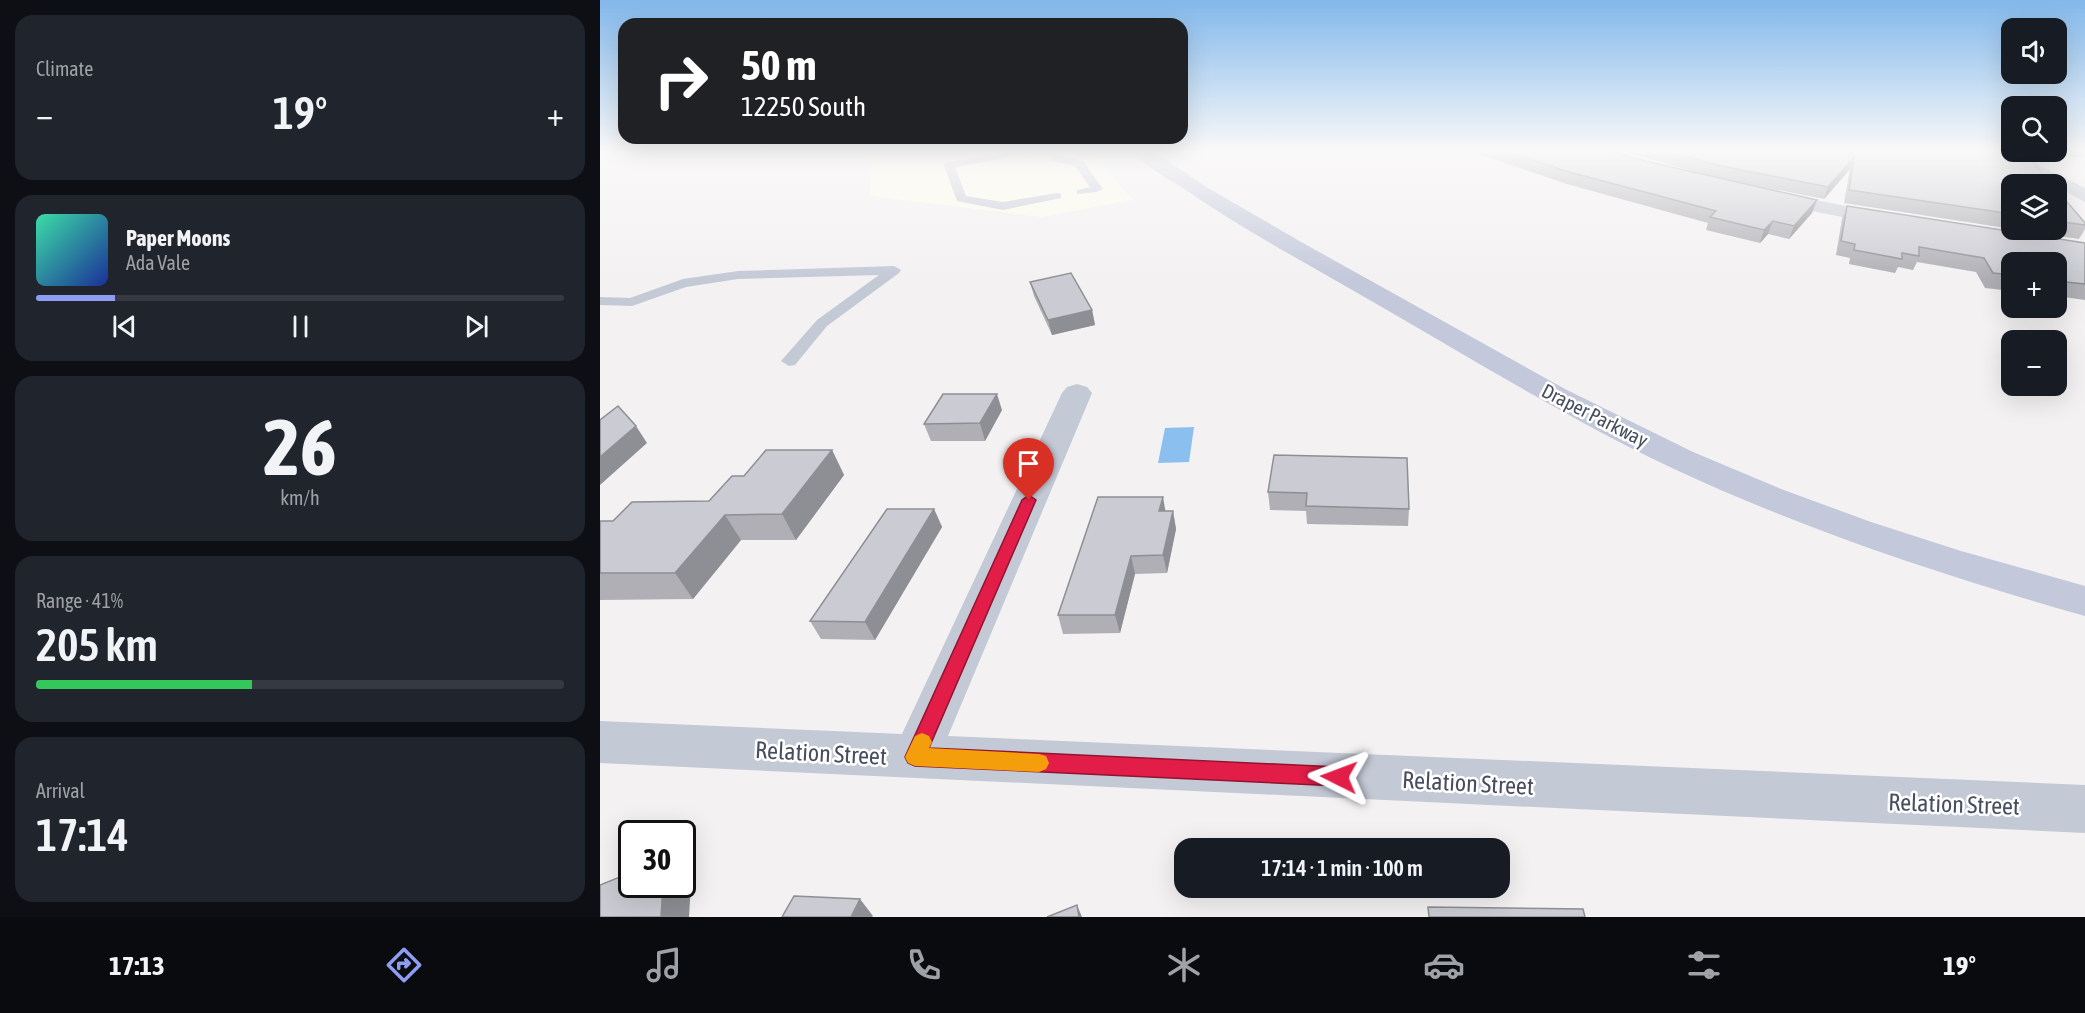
<!DOCTYPE html>
<html lang="en">
<head>
<meta charset="utf-8">
<style>
  :root { --surface:#171b24; --page:#20242c; --text:#f1f3f6; --muted:#9ea1a6; --line:#363941; --accent:#8d9ef2 }
  body { margin:0; font-family:"Asap Condensed",sans-serif; background:var(--page); color:var(--text); height:100vh; display:flex; flex-direction:column; font-size:22px; white-space:nowrap }
  * { box-sizing:border-box; margin:0 }
  p { font-size:20px; color:var(--muted) }
  .icon { flex:none; width:33px; height:33px; fill:none; stroke:currentColor; stroke-width:2; stroke-linecap:round; stroke-linejoin:round }
  .map { position:relative; flex:1; overflow:hidden }
  .side { display:flex; flex-direction:column; gap:15px; padding:15px; background:#0d0f14; width:600px }
  .side>* { flex:none }
  .hud { position:absolute; left:18px; top:18px; width:570px; height:126px; border-radius:18px; box-shadow:0 6px 24px #0002; background:#202124; color:#fff; overflow:hidden }
  .controls { position:absolute; left:1401px; top:18px; display:grid; gap:12px }
  .controls a { display:grid; place-items:center; width:66px; height:66px; border-radius:12px; background:var(--surface); box-shadow:0 6px 24px #0002; font-size:30px }
  .speed { position:absolute; left:18px; top:820px; display:flex; gap:12px; font-size:30px; font-weight:700; text-align:center }
  .speed>* { display:grid; place-content:center; width:78px; height:78px; border-radius:50%; background:var(--surface); box-shadow:0 6px 24px #0002; line-height:1 }
  .speed .limit { border:3px solid #111; border-radius:9px; background:#fff; color:#111 }
  .pin { position:absolute; display:grid; place-items:center; width:51px; height:51px; color:#fff; margin:-62px -26px; border-radius:50% 50% 50% 0; rotate:-45deg; box-shadow:0 0 6px #0007 }
  .pin .icon { rotate:45deg }
  .me { position:absolute; width:66px; margin:-33px; rotate:273deg; stroke-linejoin:round; filter:drop-shadow(0 0 4px #0008) }
  .turn { display:flex; align-items:center; gap:21px; height:126px; padding:0 24px; font-size:27px }
  .turn .icon { width:78px; height:78px; stroke-width:2.5 }
  .turn b { display:block; font-size:42px; line-height:51px }
  .big { font-size:45px; font-weight:600; line-height:1.1 }
  .side .widget { flex:1; display:flex; flex-direction:column; justify-content:center; gap:9px; min-width:0; padding:0 21px; border-radius:18px; background:var(--page) }
  .side .dial { align-items:center; gap:0 }
  .dial b { font-size:78px; line-height:1 }
  .song { display:flex; align-items:center; gap:18px }
  .cover { width:72px; height:72px; border-radius:9px; background:linear-gradient(135deg,hsl(160 70% 55%),hsl(230 70% 35%)) }
  .played { height:6px; border-radius:3px; background:linear-gradient(90deg,var(--accent) 15%,var(--line) 15%) }
  .keys { display:flex; justify-content:space-around; direction:ltr }
  .heat { display:flex; justify-content:space-between; align-items:center; font-size:33px; direction:ltr }
  .charge { height:9px; border-radius:4px; background:linear-gradient(90deg,#34c759 41%,var(--line) 0) }
  .trip { position:absolute; left:574px; top:838px; width:336px; height:60px; border-radius:18px; background:var(--surface); box-shadow:0 6px 24px #0002; font-weight:600; line-height:60px; text-align:center }
  .menu { display:flex; height:96px; justify-content:space-around; align-items:center; background:#090b0e; color:var(--muted) }
  .menu .icon { width:42px; height:42px }
  .menu .on { color:var(--accent) }
  .menu b { font-size:27px; color:var(--text) }
  main { display:flex; flex:1; min-height:0 }
  .map>svg:first-child { display:block }
</style>
</head>
<body>
<main>
<section class="side">
<div class="widget"><p>Climate</p>
<div class="heat"><a>−</a><b class="big">19°</b><a>+</a></div>
</div>
<div class="widget">
<div class="song"><i class="cover"></i><div><b>Paper Moons</b><p>Ada Vale</p></div></div>
<div class="played"></div>
<div class="keys"><svg class="icon" aria-label="previous" viewBox="0 0 24 24"><path d="M18 5L8 12l10 7zM5 5v14"/></svg><svg class="icon" aria-label="pause" viewBox="0 0 24 24"><path d="M8 5v14M16 5v14"/></svg><svg class="icon" aria-label="next" viewBox="0 0 24 24"><path d="M6 5l10 7-10 7zM19 5v14"/></svg></div>
</div>
<div class="widget dial"><b>26</b><p>km/h</p></div>
<div class="widget"><p>Range · 41%</p><b class="big">205 km</b><div class="charge"></div></div>
<div class="widget"><p>Arrival</p><b class="big">17:14</b></div>
</section>
<div class="map">
<svg width="1485" height="917" viewBox="0 0 1485 917">
  <rect width="100%" height="100%" fill="#f3f1f1"/>
  <polygon fill="#fdfdeb" points="271,151 490,151 533,200 442,217 270,196"/>
  <polygon fill="#8abff0" points="594,427 589,462 558,463 565,428"/>
  <g fill="none" stroke-linecap="round" stroke-linejoin="round">
    <g fill="#c4c9d6" fill-rule="evenodd">
      <polygon points="417,151 444,151 355,167 366,196 403,202 457,193 461,194 461,198 403,210 357,201 344,165 345,163"/>
      <polygon points="445,151 456,151 460,156 483,161 503,189 497,192 477,194 477,190 490,187 475,166 453,161"/>
      <polygon points="294,266 301,270 299,273 227,326 195,365 189,366 181,361 217,320 279,275 138,279 86,287 32,306 0,305 0,297 30,298 83,279 138,271"/>
    </g>
    <g fill="#c4c9d6" fill-rule="evenodd">
      <polygon points="1391,151 1413,152 1485,188 1485,202"/>
      <polygon points="1170,191 1287,214 1294,216 1297,220 1294,224 1287,226 1163,201 1160,197"/>
      <polygon points="477,384 487,387 492,393 348,736 1485,785 1485,833 0,763 0,721 302,734 462,393 467,387"/>
    </g>
    <path fill="#c3c8da" fill-rule="evenodd" d="M533,151H553L608,188L703,243L965,389L1093,452L1181,489L1271,522L1361,551L1485,586V616C1344,576 1205,530 1072,468C958,414 850,345 740,283C686,252 631,222 580,186C564,176 544,166 533,151Z"/>
  </g>
  <g fill="#afafb5">
    <polygon points="870,151 1007,151 1049,162 1217,200 1212,213 1189,239 1168,234 1160,243 1106,230 1108,223 967,184"/>
    <polygon points="1021,151 1414,152 1412,184 1412,229 1244,203 1250,169 1224,199 1114,177"/>
    <polygon points="1485,151 1485,157 1459,157 1448,152"/>
    <polygon points="1456,189 1485,223 1485,229 1479,239 1418,230 1456,230"/>
    <polygon points="1247,206 1485,243 1485,300 1456,296 1456,262 1412,262 1412,291 1385,288 1376,272 1317,262 1313,270 1298,267 1295,273 1249,264 1250,258 1236,255 1242,219"/>
    <polygon points="430,282 492,310 495,325 452,335 434,296"/>
    <polygon points="402,410 385,441 331,441 324,424"/>
    <polygon points="232,450 244,475 196,540 141,540 93,599 0,600 0,521 13,521 109,501"/>
    <polygon points="674,455 809,509 808,526 707,524 706,511 670,510 668,492"/>
    <polygon points="334,509 342,527 275,640 221,639 210,621"/>
    <polygon points="566,511 573,511 576,529 567,573 535,574 520,633 463,634 458,615"/>
  </g>
  <g fill="#8e8f94">
    <polygon points="1254,157 1250,169 1224,199 1228,187"/>
    <polygon points="1217,200 1212,213 1189,239 1194,226"/>
    <polygon points="1173,221 1168,234 1160,243 1164,230"/>
    <polygon points="492,310 495,325 452,335 448,320"/>
    <polygon points="397,394 402,410 385,441 380,423"/>
    <polygon points="36,426 47,443 0,485 0,457"/>
    <polygon points="232,450 244,475 196,540 182,514"/>
    <polygon points="563,497 566,514 559,511"/>
    <polygon points="334,509 342,527 275,640 265,622"/>
    <polygon points="573,511 576,529 567,573 563,555"/>
    <polygon points="125,515 141,540 93,599 75,573"/>
    <polygon points="531,556 535,574 520,633 515,615"/>
    <polygon points="82,875 91,883 89,917 61,917 63,885 82,885"/>
    <polygon points="260,899 273,916 272,917 251,917"/>
    <polygon points="477,905 482,917 479,917"/>
  </g>
  <g fill="#cbccd3" stroke="#8e8f94" stroke-width="1.5">
    <polygon points="906,151 1007,151 1049,162 1217,200 1194,226 1173,221 1164,230 1110,217 1116,211 969,172"/>
    <polygon points="1066,151 1414,152 1432,161 1452,184 1412,184 1412,214 1249,190 1254,157 1228,187 1117,165"/>
    <polygon points="1456,189 1485,223 1485,225 1456,221"/>
    <polygon points="1247,206 1485,243 1485,284 1456,281 1456,262 1412,262 1412,275 1393,273 1384,258 1319,247 1319,256 1302,253 1302,259 1254,250 1255,244 1241,241"/>
    <polygon points="471,273 492,310 448,320 430,282"/>
    <polygon points="343,394 397,394 380,423 324,424"/>
    <polygon points="18,406 36,426 0,457 0,420"/>
    <polygon points="166,450 232,450 182,514 125,515 75,573 0,573 0,521 13,521 32,502 109,501 132,476 144,476"/>
    <polygon points="674,455 807,458 809,509 706,506 707,493 668,492"/>
    <polygon points="498,497 563,497 559,511 573,511 563,555 531,556 515,615 458,615"/>
    <polygon points="287,509 334,509 265,622 210,621"/>
    <polygon points="32,872 32,885 63,885 61,917 0,917 0,885"/>
    <polygon points="194,896 260,899 251,917 182,917"/>
    <polygon points="477,905 479,917 447,917"/>
    <polygon points="828,907 983,909 985,917 829,917"/>
  </g>
  <linearGradient id="sky" x2="0" y2="1"><stop stop-color="#82b8eb"/><stop offset="0.54" stop-color="#faf9f9"/><stop offset="1" stop-color="#faf9f9" stop-opacity="0"/></linearGradient>
  <rect width="1485" height="280" fill="url(#sky)"/>
  <polygon fill="#e11d48" stroke="#92132f" stroke-width="1.5" points="429,495 436,500 329,748 739,767 746,770 749,777 746,783 739,786 315,766 308,763 305,757 422,500"/>
  <polygon fill="#f59e0b" points="322,733 329,736 332,742 329,748 439,754 446,756 449,763 446,769 439,772 315,766 308,763 305,757 315,736"/>
  <g text-anchor="middle" dominant-baseline="central" stroke-width="5" stroke-linejoin="round" paint-order="stroke">
    <g font-size="20" fill="#484e5f" stroke="#fff">
      <text transform="translate(995 415) rotate(27)">Draper Parkway</text>
    </g>
    <g font-size="24" fill="#484e5f" stroke="#fff">
      <text transform="translate(221 753) rotate(3)">Relation Street</text>
      <text transform="translate(868 783) rotate(3)">Relation Street</text>
      <text transform="translate(1354 804) rotate(2)">Relation Street</text>
    </g>
  </g>
</svg>
<div class="controls">
<a><svg class="icon" aria-label="sound" viewBox="0 0 24 24"><path d="M4 9h4l5-4v14l-5-4H4zM17 9q2 3 0 6"/></svg></a>
<a><svg class="icon" aria-label="search" viewBox="0 0 24 24"><circle cx="10" cy="10" r="6"/><path d="M15 15l6 6"/></svg></a>
<a><svg class="icon" aria-label="layers" viewBox="0 0 24 24"><path d="M12 4l9 5-9 5-9-5zM3 14l9 5 9-5"/></svg></a>
<a>+</a>
<a>−</a>
</div>
<div class="speed"><div class="limit">30</div></div>
<div class="pin" style="left:429px;top:500px;background:#d93025"><svg class="icon" aria-label="arrive" viewBox="0 0 24 24"><path d="M6 21V4h12l-3 4 3 4H6"/></svg></div>
<svg class="me" style="left:739px;top:777px" viewBox="-20 -20 40 40"><path d="M0-17L14 15 0 8-14 15z" fill="#e11d48" stroke="#fff" stroke-width="4"/></svg>
<div class="trip">17:14 · 1 min · 100 m</div>
<div class="hud">
<div class="turn"><svg class="icon" aria-label="right" viewBox="0 0 24 24"><path d="M7 20v-9h11M14 6l5 5-5 5"/></svg><div><b>50 m</b>12250 South</div></div>
</div>
</div>
</main>
<nav class="menu">
<b>17:13</b>
<svg class="icon on" aria-label="directions" viewBox="0 0 24 24"><path d="M12 3l9 9-9 9-9-9zM9 14v-3h6M13 9l2 2-2 2"/></svg>
<svg class="icon" aria-label="music" viewBox="0 0 24 24"><path d="M9 18V5l10-2v13"/><circle cx="6" cy="18" r="3"/><circle cx="16" cy="16" r="3"/></svg>
<svg class="icon" aria-label="phone" viewBox="0 0 24 24"><path d="M5 4h4l2 5-3 2q2 4 5 5l2-3 5 2v4C11 20 4 13 5 4z"/></svg>
<svg class="icon" aria-label="climate" viewBox="0 0 24 24"><path d="M12 3v18M4 7l16 10M4 17L20 7"/></svg>
<svg class="icon" aria-label="car" viewBox="0 0 24 24"><path d="M5 17H2v-5l4-1 3-4h7l3 4 3 1v5h-3M9 17h6M6 11h13"/><circle cx="7" cy="17" r="2"/><circle cx="17" cy="17" r="2"/></svg>
<svg class="icon" aria-label="filters" viewBox="0 0 24 24"><path d="M4 7h16M4 17h16"/><circle cx="9" cy="7" r="2"/><circle cx="15" cy="17" r="2"/></svg>
<b>19°</b>
</nav>
</body>
</html>
